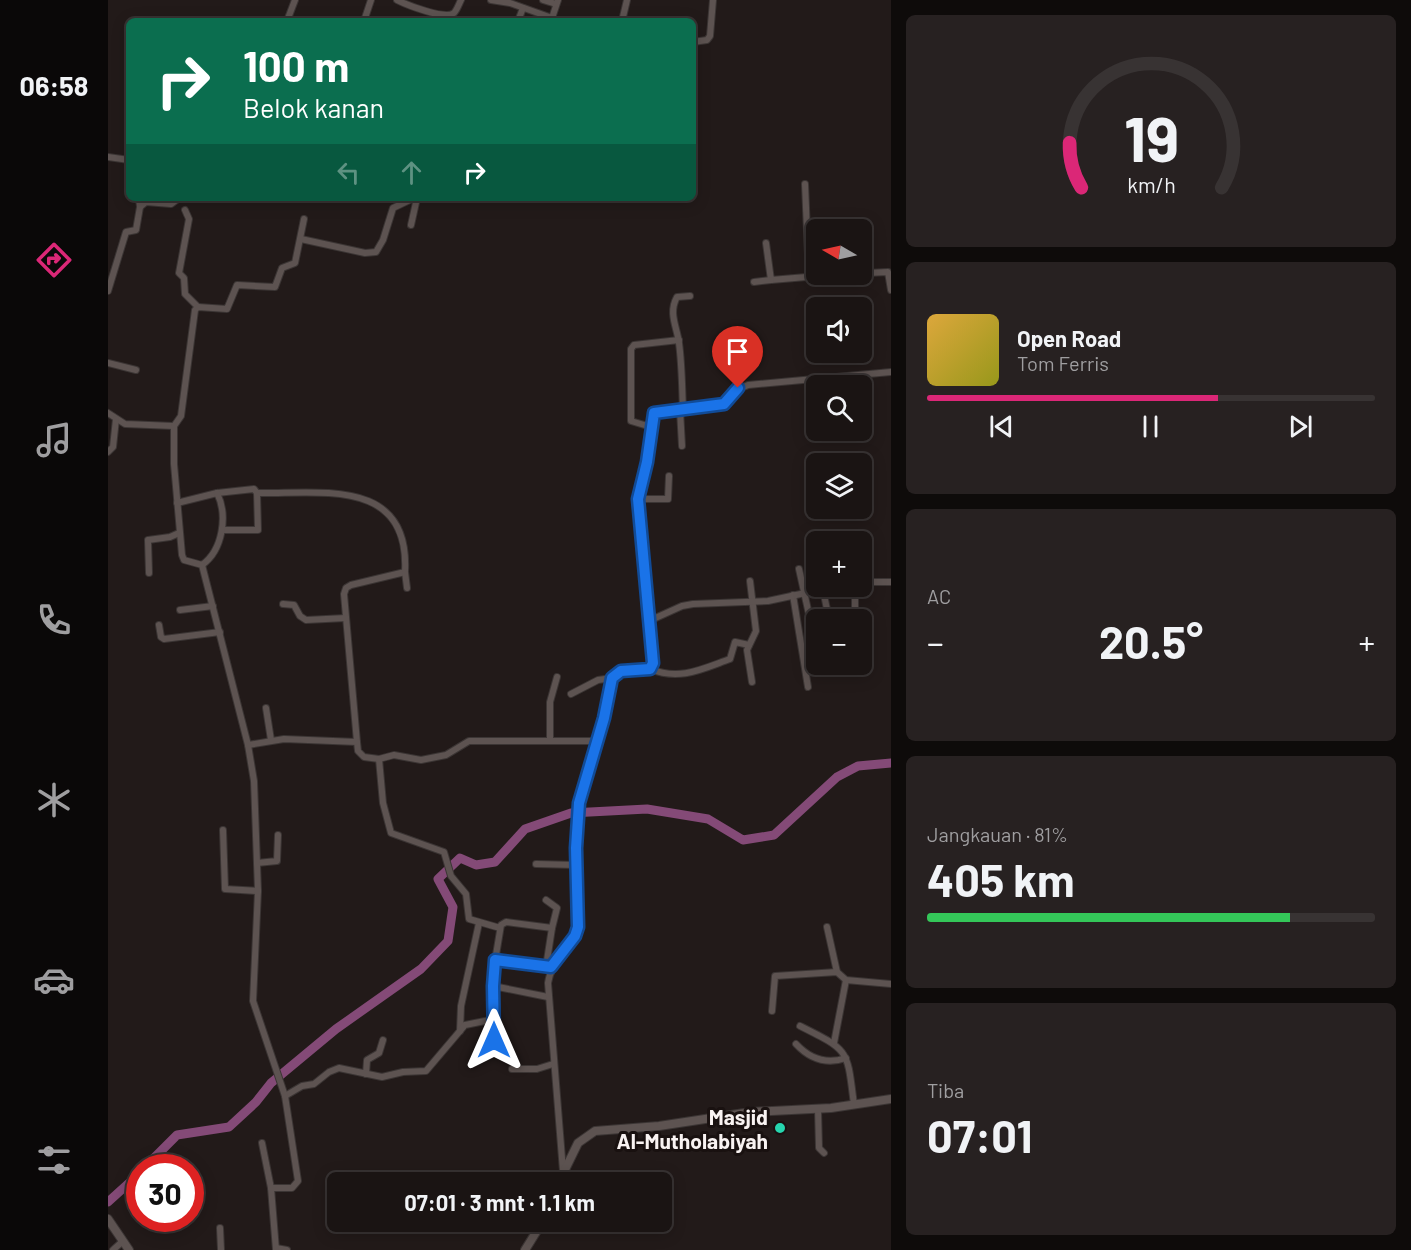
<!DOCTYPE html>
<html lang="id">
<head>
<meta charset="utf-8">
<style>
  :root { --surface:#1a1413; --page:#272121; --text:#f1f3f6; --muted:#9f9ea0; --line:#383333; --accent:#db2777 }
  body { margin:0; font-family:Barlow,sans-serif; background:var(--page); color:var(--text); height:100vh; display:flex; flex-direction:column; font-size:22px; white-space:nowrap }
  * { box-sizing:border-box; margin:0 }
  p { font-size:20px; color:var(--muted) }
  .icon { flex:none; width:33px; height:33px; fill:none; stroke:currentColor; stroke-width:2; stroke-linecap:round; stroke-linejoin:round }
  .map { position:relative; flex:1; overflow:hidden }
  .panel { display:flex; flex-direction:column; gap:15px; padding:15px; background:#0e0b0a; width:520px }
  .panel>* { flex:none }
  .guide { position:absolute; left:18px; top:18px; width:570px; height:183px; border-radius:9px; box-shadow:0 3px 15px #0003,0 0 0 2px var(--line); background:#0b6e4f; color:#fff; overflow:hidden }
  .needle { width:39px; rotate:279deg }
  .buttons { position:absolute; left:698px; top:219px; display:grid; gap:12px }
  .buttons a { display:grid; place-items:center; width:66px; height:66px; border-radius:9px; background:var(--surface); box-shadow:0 3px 15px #0003,0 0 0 2px var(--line); font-size:30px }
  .speed { position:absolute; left:18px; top:1154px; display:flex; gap:12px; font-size:30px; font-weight:700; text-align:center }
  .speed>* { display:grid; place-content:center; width:78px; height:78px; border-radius:50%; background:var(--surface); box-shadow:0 3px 15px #0003,0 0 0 2px var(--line); line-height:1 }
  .speed .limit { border:9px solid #d22; background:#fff; color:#111 }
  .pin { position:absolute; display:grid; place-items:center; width:51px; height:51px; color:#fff; margin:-62px -26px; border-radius:50% 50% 50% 0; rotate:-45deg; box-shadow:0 0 6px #0007 }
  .pin .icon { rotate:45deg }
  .me { position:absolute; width:66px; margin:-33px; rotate:0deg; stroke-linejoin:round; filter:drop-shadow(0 0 4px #0008) }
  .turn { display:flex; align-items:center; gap:21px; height:126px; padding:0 18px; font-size:27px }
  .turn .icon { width:78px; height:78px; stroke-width:2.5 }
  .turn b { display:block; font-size:42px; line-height:51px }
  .lanes { display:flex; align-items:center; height:57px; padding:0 18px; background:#0003; justify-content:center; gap:30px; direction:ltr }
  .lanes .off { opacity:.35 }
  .big { font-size:45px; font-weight:700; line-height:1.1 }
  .panel .widget { flex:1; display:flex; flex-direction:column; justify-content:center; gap:9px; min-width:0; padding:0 21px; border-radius:9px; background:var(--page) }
  .panel .dial { align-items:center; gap:0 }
  .dial svg { height:156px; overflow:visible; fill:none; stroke:var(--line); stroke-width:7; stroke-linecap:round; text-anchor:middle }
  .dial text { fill:var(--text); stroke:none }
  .song { display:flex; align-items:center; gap:18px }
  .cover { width:72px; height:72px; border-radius:9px; background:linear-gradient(135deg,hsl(40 70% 55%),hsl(60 70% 35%)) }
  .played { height:6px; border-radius:3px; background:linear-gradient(90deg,var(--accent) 65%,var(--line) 65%) }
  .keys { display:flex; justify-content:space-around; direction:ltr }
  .heat { display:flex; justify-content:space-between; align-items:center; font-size:33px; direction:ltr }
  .charge { height:9px; border-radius:4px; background:linear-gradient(90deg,#34c759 81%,var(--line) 0) }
  .trip { position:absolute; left:219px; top:1172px; width:345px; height:60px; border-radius:9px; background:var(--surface); box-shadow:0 3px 15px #0003,0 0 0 2px var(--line); font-weight:700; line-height:60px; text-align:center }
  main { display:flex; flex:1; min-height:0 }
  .tabs { display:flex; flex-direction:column; width:108px; justify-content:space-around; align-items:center; background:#0a0808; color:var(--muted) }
  .tabs .icon { width:42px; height:42px }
  .tabs .on { color:var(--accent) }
  .tabs b { font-size:27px; color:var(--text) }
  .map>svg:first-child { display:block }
</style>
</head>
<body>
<main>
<nav class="tabs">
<b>06:58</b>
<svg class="icon on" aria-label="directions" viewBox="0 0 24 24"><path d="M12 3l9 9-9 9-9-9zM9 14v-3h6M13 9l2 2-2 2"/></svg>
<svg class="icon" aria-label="music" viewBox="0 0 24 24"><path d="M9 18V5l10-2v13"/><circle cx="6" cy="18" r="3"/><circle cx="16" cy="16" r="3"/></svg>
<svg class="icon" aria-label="phone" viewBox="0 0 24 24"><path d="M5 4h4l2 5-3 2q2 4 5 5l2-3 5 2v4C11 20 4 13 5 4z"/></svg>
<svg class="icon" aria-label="climate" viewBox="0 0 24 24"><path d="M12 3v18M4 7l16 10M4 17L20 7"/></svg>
<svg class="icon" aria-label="car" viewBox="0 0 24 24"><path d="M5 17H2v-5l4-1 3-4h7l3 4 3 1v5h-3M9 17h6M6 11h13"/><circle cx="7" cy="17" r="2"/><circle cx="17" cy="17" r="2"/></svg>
<svg class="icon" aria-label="filters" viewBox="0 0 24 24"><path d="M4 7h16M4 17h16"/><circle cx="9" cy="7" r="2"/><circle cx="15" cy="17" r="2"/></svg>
</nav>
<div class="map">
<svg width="783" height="1250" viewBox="0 0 783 1250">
  <rect width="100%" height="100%" fill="#221a19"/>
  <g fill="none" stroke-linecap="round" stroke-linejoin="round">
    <g stroke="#844a77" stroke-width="9">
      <polyline points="37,1167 69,1135 121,1127 148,1102 163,1083 228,1029 313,969 340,941 345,907 330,879 352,858 368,865 387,862 417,829 463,813 539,809 600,819 635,840 666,835 729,777 750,766 783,763"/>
      <polyline points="0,1202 32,1173"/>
    </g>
    <g stroke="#3b3534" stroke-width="8">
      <g id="minor">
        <path d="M289,0C299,5 337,20 346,13C349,10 351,4 353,0"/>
        <polyline points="383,0 402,3 444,18 444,21"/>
        <polyline points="435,0 448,4"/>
        <polyline points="444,18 450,0"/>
        <polyline points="179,21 187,0"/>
        <polyline points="256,21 263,0"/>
        <polyline points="410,21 415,8"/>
        <polyline points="514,21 519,0"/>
        <polyline points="585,42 599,40 602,36 605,0"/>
        <polyline points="0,157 21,160"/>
        <polyline points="697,184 701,278"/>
        <polyline points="31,198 32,207"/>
        <polyline points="77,210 81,219 71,273 76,278 77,294 90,307"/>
        <polyline points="303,225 309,198"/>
        <polyline points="193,239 257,253 268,252 275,240 285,208 306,198"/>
        <polyline points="658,243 663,280 734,274"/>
        <polyline points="738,274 780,272 783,290"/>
        <polyline points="646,282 663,280"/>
        <polyline points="0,291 18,232 28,230 32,207 38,202 63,204 71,198"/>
        <polyline points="0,363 28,370"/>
        <polyline points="572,410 574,446"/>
        <path d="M575,410C574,388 574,365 571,343C569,327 560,313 569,297L582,296"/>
        <polyline points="0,413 17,424 66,426"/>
        <polyline points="543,427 523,421 523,349 526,345 571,340"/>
        <polyline points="0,452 5,447 8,419"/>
        <path d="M149,493C213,494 302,477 297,572L243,585L238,588L236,594L249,742"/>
        <polyline points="530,499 560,499 561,476"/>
        <polyline points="69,503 109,493 146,489 149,493 150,530 114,530"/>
        <path d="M94,565C115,550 120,515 109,493"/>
        <polyline points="691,569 702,619"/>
        <polyline points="297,572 299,588"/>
        <polyline points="41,573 40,540 62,537 71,533"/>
        <polyline points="642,581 648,631 639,650 644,682"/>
        <polyline points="753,582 783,582"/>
        <polyline points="715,590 721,619"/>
        <polyline points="685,595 700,687"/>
        <polyline points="175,604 186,605 192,616 198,620 238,618"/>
        <polyline points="72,610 105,606"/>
        <polyline points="543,620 574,606 585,604 660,601 730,586"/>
        <polyline points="747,620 747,586"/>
        <polyline points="51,625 53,637 56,639 112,632"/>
        <path d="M542,669C572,681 594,669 622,659L627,642L641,645"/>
        <polyline points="463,694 490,680 504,678"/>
        <polyline points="158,708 163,740"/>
        <polyline points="442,740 442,702 449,677"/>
        <polyline points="140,745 176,739 249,742 250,751 256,757 271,759 286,755 313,760 338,755 361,741 489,741"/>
        <polyline points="271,759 275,803 283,833 336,852 343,876 358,894 361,919 392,928"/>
        <polyline points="115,830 117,889 150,891"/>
        <polyline points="149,863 169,861 170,835"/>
        <polyline points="428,864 468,865"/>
        <polyline points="719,927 729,972"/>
        <polyline points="387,960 443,967"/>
        <polyline points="438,967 444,928"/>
        <polyline points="385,986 440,997"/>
        <polyline points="664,1011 667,976 729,972 738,980 783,984"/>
        <path d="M692,1026C742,1051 739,1049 746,1105"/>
        <polyline points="352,1031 353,1006 371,923"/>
        <polyline points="726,1043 738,980"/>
        <path d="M688,1044C702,1059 718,1065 738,1058"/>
        <polyline points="373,1051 386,1042 387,1019"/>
        <polyline points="404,1069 429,1069 445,1064"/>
        <polyline points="258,1074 259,1060 271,1053 275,1040"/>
        <polyline points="177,1096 194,1086 206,1084 221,1072 231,1068 274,1077 295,1072 318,1071 357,1025 387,1019 385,973 393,925 398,922 444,928 449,908 438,900"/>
        <polyline points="710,1109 711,1148 716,1153"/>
        <polyline points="154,1143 163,1188"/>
        <path d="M455,1171L440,983C443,960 465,949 470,927L468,848L471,803L496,718L504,678L513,671L542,669C551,654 532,534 529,508L530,491L539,462L546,413L616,404L626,391L640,385L783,372"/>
        <polyline points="112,1228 113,1250"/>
        <polyline points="168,1248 179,1250"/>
        <polyline points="5,1250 15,1241"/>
        <polyline points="168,1250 163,1188 184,1188 190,1181 177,1096 145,1001 150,891 146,781 140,745 94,565 76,560 74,555 66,464 66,426 73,416 87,310 90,307 119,309 129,285 167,287 174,268 187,263 196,219"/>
      </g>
    </g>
    <g stroke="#3b3534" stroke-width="10">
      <g id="tertiary">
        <polyline points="451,1182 470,1143 487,1131 551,1126 643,1112 723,1108 783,1099"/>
        <polyline points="0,1219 21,1250"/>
        <polyline points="417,1250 435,1221"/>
      </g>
    </g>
    <use href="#minor" stroke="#5d5351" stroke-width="6"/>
    <use href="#tertiary" stroke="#5d5351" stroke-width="8"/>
  </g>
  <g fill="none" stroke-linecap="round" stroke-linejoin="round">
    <g stroke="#114b97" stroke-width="15">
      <polyline id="route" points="386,1040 385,986 387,960 443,967 467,936 470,927 468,848 471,803 496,718 504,678 513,671 542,669 545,663 530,499 539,462 546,413 616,404 630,388"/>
    </g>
    <use href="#route" stroke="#1a73e8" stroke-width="10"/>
  </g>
  <circle fill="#26d5ae" stroke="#191110" stroke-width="2" cx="672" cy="1128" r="6"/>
  <g text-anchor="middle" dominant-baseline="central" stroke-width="6" stroke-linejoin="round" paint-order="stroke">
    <g font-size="21" font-weight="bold" fill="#f9f3f2" stroke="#191110" text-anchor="end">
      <text x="660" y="1116">Masjid<tspan x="660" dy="24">Al-Mutholabiyah</tspan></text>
    </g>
  </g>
</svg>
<div class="buttons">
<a><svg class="needle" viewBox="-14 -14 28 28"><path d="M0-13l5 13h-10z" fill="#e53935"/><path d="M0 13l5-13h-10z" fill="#9f9ea0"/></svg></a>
<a><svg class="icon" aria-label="sound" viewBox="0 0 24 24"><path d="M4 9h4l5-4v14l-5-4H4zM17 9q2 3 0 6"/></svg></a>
<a><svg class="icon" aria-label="search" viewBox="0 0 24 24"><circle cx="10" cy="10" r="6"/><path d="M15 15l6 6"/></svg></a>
<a><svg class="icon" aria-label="layers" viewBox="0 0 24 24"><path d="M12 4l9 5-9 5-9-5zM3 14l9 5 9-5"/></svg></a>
<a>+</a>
<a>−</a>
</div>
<div class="speed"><div class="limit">30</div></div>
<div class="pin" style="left:630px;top:388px;background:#d93025"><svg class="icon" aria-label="arrive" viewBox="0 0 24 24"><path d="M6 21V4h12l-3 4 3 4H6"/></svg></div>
<svg class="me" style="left:386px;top:1040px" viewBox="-20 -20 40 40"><path d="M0-17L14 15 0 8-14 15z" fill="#1a73e8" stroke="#fff" stroke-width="4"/></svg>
<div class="trip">07:01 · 3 mnt · 1.1 km</div>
<div class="guide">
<div class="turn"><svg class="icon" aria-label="right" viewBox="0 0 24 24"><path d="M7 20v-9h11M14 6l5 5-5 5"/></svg><div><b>100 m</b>Belok kanan</div></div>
<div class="lanes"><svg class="icon off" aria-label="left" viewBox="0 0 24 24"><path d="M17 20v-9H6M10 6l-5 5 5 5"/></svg><svg class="icon off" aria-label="ahead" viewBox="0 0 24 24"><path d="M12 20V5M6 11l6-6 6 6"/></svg><svg class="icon" aria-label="right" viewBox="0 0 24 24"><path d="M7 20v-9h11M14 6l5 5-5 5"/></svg></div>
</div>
</div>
<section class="panel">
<div class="widget dial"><svg viewBox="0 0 100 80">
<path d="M14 69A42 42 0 1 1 86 69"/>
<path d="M14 69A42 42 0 0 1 8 46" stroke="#db2777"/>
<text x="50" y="56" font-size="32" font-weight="700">19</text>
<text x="50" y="72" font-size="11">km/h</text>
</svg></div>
<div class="widget">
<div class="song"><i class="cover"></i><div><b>Open Road</b><p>Tom Ferris</p></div></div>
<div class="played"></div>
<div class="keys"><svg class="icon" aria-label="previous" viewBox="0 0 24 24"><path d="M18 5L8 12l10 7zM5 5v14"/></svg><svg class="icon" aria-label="pause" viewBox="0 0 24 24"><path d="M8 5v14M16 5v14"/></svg><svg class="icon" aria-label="next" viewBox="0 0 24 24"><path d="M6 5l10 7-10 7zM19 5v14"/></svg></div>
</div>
<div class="widget"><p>AC</p>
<div class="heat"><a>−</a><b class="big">20.5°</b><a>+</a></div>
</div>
<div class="widget"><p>Jangkauan · 81%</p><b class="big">405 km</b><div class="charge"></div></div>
<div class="widget"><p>Tiba</p><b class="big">07:01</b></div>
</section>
</main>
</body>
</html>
